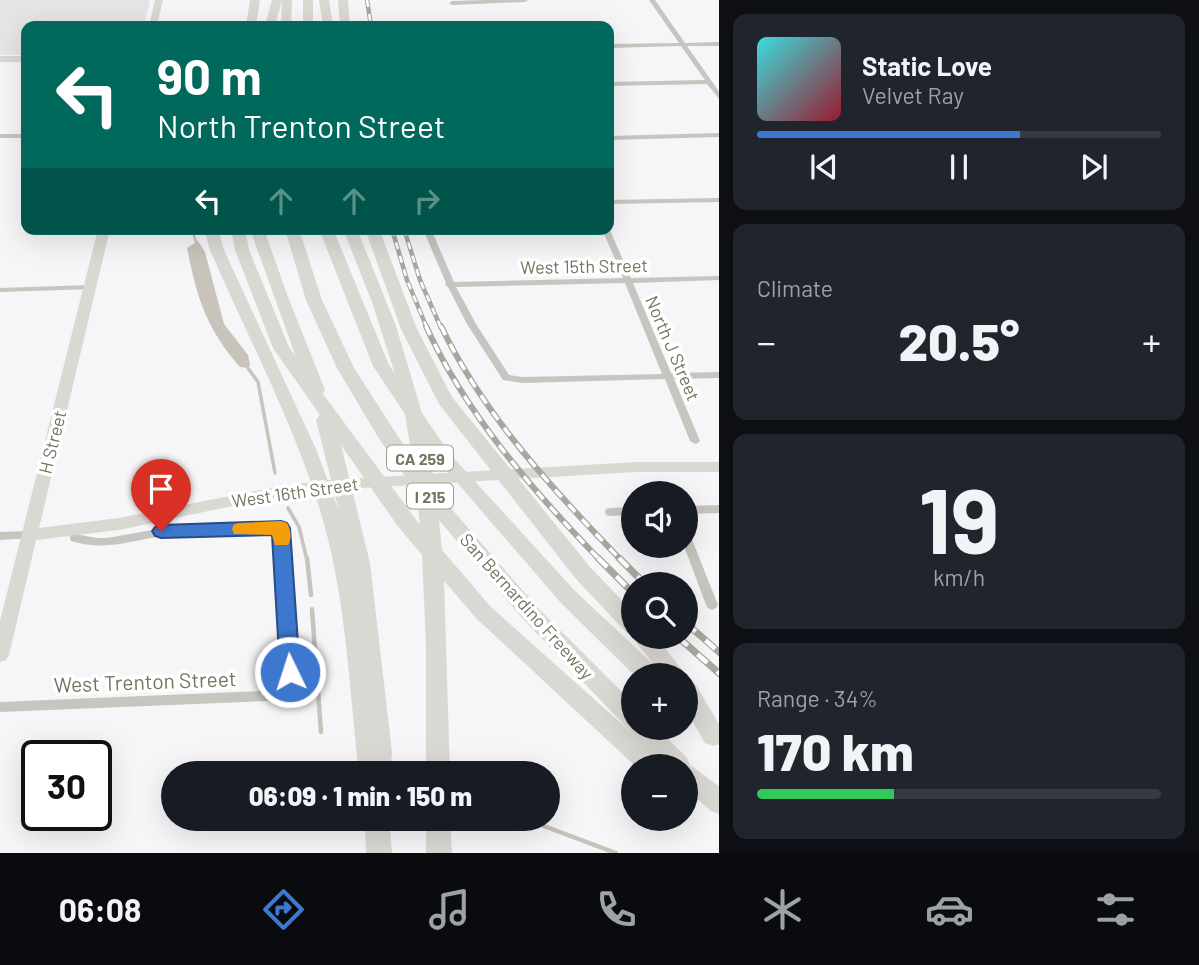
<!DOCTYPE html>
<html lang="en">
<head>
<meta charset="utf-8">
<style>
  :root { --surface:#171b24; --page:#20242c; --text:#f1f3f6; --muted:#9ea1a6; --line:#363941; --accent:#3e77ce }
  body { margin:0; font-family:Barlow,sans-serif; background:var(--page); color:var(--text); height:100vh; display:flex; flex-direction:column; font-size:26px; white-space:nowrap }
  * { box-sizing:border-box; margin:0 }
  p { font-size:23px; color:var(--muted) }
  .icon { flex:none; width:38px; height:38px; fill:none; stroke:currentColor; stroke-width:2; stroke-linecap:round; stroke-linejoin:round }
  .map { position:relative; flex:1; overflow:hidden }
  .drawer { display:flex; flex-direction:column; gap:14px; padding:14px; background:#0d0f14; width:480px }
  .drawer>* { flex:none }
  .guide { position:absolute; left:21px; top:21px; width:593px; height:214px; border-radius:14px; box-shadow:0 7px 28px #0002; background:#00695c; color:#fff; overflow:hidden }
  .controls { position:absolute; left:621px; top:481px; display:grid; gap:14px }
  .controls a { display:grid; place-items:center; width:77px; height:77px; border-radius:50%; background:var(--surface); box-shadow:0 7px 28px #0002; font-size:35px }
  .speed { position:absolute; left:21px; top:740px; display:flex; gap:14px; font-size:35px; font-weight:700; text-align:center }
  .speed>* { display:grid; place-content:center; width:91px; height:91px; border-radius:50%; background:var(--surface); box-shadow:0 7px 28px #0002; line-height:1 }
  .speed .limit { border:4px solid #111; border-radius:10px; background:#fff; color:#111 }
  .pin { position:absolute; display:grid; place-items:center; width:60px; height:60px; color:#fff; margin:-72px -30px; border-radius:50% 50% 50% 0; rotate:-45deg; box-shadow:0 0 7px #0007 }
  .pin .icon { rotate:45deg }
  .me { position:absolute; width:77px; margin:-38px; rotate:356deg; stroke-linejoin:round; filter:drop-shadow(0 0 5px #0008) }
  .turn { display:flex; align-items:center; gap:24px; height:147px; padding:0 21px; font-size:32px }
  .turn .icon { width:91px; height:91px; stroke-width:2.5 }
  .turn b { display:block; font-size:49px; line-height:60px }
  .lanes { display:flex; align-items:center; height:66px; padding:0 21px; background:#0003; justify-content:center; gap:35px; direction:ltr }
  .lanes .off { opacity:.35 }
  .big { font-size:52px; font-weight:800; line-height:1.1 }
  .drawer .tile { flex:1; display:flex; flex-direction:column; justify-content:center; gap:10px; min-width:0; padding:0 24px; border-radius:14px; background:var(--page) }
  .drawer .dial { align-items:center; gap:0 }
  .dial b { font-size:91px; line-height:1 }
  .song { display:flex; align-items:center; gap:21px }
  .cover { width:84px; height:84px; border-radius:10px; background:linear-gradient(135deg,hsl(180 70% 55%),hsl(350 70% 35%)) }
  .played { height:7px; border-radius:4px; background:linear-gradient(90deg,var(--accent) 65%,var(--line) 65%) }
  .keys { display:flex; justify-content:space-around; direction:ltr }
  .heat { display:flex; justify-content:space-between; align-items:center; font-size:38px; direction:ltr }
  .charge { height:10px; border-radius:5px; background:linear-gradient(90deg,#34c759 34%,var(--line) 0) }
  .trip { position:absolute; left:161px; top:761px; width:399px; height:70px; border-radius:35px; background:var(--surface); box-shadow:0 7px 28px #0002; font-weight:800; line-height:70px; text-align:center }
  .dock { display:flex; height:112px; justify-content:space-around; align-items:center; background:#090b0e; color:var(--muted) }
  .dock .icon { width:49px; height:49px }
  .dock .selected { color:var(--accent) }
  .dock b { font-size:32px; color:var(--text) }
  main { display:flex; flex:1; min-height:0 }
  .map>svg:first-child { display:block }
</style>
</head>
<body>
<main>
<div class="map">
<svg width="720" height="853" viewBox="0 0 720 853">
  <rect width="100%" height="100%" fill="#f6f5f7"/>
  <polygon fill="#e6e5e5" points="0,0 150,0 144,26 26,26 26,55 0,55"/>
  <path fill="#c8c3bb" d="M198,241L205,252L224,324L248,355L250,365L248,368L240,367C206,328 197,298 187,248Z"/>
  <g fill="none" stroke-linecap="round" stroke-linejoin="round">
    <polyline stroke="#c8c3bb" stroke-width="2.5" points="192,229 196,242"/>
    <g stroke="#c8c3bb" stroke-width="3.5">
      <polyline points="248,368 258,382 275,473"/>
      <polyline points="288,508 299,527 307,560"/>
    </g>
    <g stroke="#c8c3bb" stroke-width="4.5">
      <polyline points="307,558 311,595"/>
      <polyline points="312,609 321,732"/>
      <polyline points="525,819 616,853"/>
    </g>
    <g fill="#c6c5bf" fill-rule="evenodd">
      <polygon points="486,0 528,0 525,2 452,5 449,3 452,1"/>
      <polygon points="649,0 655,0 685,43 720,42 720,46 687,46 720,93 720,100 707,84 609,86 609,82 705,80 681,46 609,48 609,44 679,43"/>
      <polygon points="720,133 720,137 609,140 609,136"/>
      <rect x="0" y="134" width="26" height="4"/>
      <polygon points="720,198 720,202 609,204 609,200"/>
      <path d="M609,228L631,278L720,276V280L633,283L671,373L720,372V378L674,379L700,441L698,443L695,444L690,441L665,379L522,383L503,380L467,324L448,287L445,285L446,283L423,229H431L454,282L623,278L602,229H609ZM625,283L662,374L522,377L509,375L476,324L456,287Z"/>
      <polygon points="90,285 94,287 93,289 0,292 0,288"/>
      <polygon points="720,505 720,513 686,514 686,506"/>
      <polygon points="634,507 634,515 610,516 606,515 605,512 606,509 610,508"/>
      <path d="M281,524L285,525L286,528L297,695L295,699L291,700L0,712V702L285,690L276,532C243,533 211,531 178,534C140,537 110,553 71,541L68,531L69,528H77L80,535L97,538H107L175,526Z"/>
      <polygon points="29,531 33,532 34,535 33,538 0,540 0,532"/>
      <polygon points="686,533 690,534 691,537 718,605 716,608 712,610 708,608 706,605 684,546 686,546"/>
    </g>
    <g fill="#d9d8d2" fill-rule="evenodd">
      <polygon points="155,0 163,0 157,26 149,26"/>
      <rect x="0" y="56" width="26" height="6"/>
      <polygon points="98,229 110,229 39,528 119,518 270,488 327,480 636,462 720,462 720,472 636,472 327,490 270,498 119,530 36,540 9,655 6,660 0,662 0,621"/>
    </g>
    <g fill="#d9d8d2" fill-rule="evenodd">
      <polygon points="250,0 260,0 256,26 246,26"/>
      <polygon points="272,0 282,0 275,26 265,26"/>
      <polygon points="282,0 292,0 291,26 281,26"/>
      <rect x="303" y="0" width="10" height="26"/>
      <polygon points="319,0 329,0 333,26 323,26"/>
      <polygon points="338,0 348,0 350,26 340,26"/>
      <path d="M204,229H218L224,250L316,449L339,511L316,420L320,415L273,348L235,250L231,229H245L249,250L289,347L296,357L250,229H264L288,297L325,390L323,394L420,525L416,492L378,437L337,368L306,300L285,229H299L322,300L354,368L412,458L405,414L373,366L319,229H333L389,365L395,374L372,302L343,229H357L396,326L422,413L450,454L575,591L655,666L632,637L633,635L627,633L576,579L439,404L401,329L365,229H379L417,329L452,397L590,567L634,613V637H656L687,676L686,678V676H662L659,671L661,676H635L561,603L429,450L436,491L537,607L634,704V728H657L687,758L690,765L720,787V814L711,811L686,789V766H639L633,764L477,619L444,581L450,774H426V643L422,555L397,525L341,445L370,563L392,752L390,774H359C349,686 346,594 320,510C293,422 247,335 210,250ZM439,520L523,619L632,733L491,607L442,550Z"/>
      <polygon points="686,679 694,682 720,726 720,744 713,746 705,743 686,710"/>
      <polygon points="365,819 389,819 392,853 366,853"/>
      <polygon points="426,819 450,819 452,853 426,853"/>
    </g>
    <g stroke="#a8a69d" stroke-width="4.5">
      <g id="rail-far2">
        <polyline points="367,0 371,26"/>
        <polyline points="392,229 407,280 427,328"/>
        <polyline points="404,229 420,280 441,328"/>
      </g>
    </g>
    <g stroke="#a8a69d" stroke-width="6">
      <g id="rail-far1">
        <path d="M426,326C465,413 534,492 600,560"/>
        <path d="M441,326C483,414 553,490 621,560"/>
      </g>
    </g>
    <g stroke="#a8a69d" stroke-width="7">
      <g id="rail">
        <polyline points="598,558 634,594"/>
        <polyline points="619,558 645,584"/>
        <polyline points="686,623 720,653"/>
        <polyline points="678,637 720,674"/>
      </g>
    </g>
    <use href="#rail-far2" stroke="#fff" stroke-width="2.5" stroke-dasharray="7" stroke-linecap="butt"/>
    <use href="#rail-far1" stroke="#fff" stroke-width="3.5" stroke-dasharray="10" stroke-linecap="butt"/>
    <use href="#rail" stroke="#fff" stroke-width="4.5" stroke-dasharray="13" stroke-linecap="butt"/>
  </g>
  <polygon fill="#3e77ce" stroke="#284d86" stroke-width="2" points="281,521 287,523 290,528 300,672 297,678 290,680 283,678 280,672 272,535 161,538 155,536 152,531 155,527 161,525"/>
  <path fill="#f59e0b" d="M281,521L287,523C291,530 292,538 288,545H275L272,535L234,534L232,529L234,524L240,523Z"/>
  <g text-anchor="middle" dominant-baseline="central" stroke-width="7" stroke-linejoin="round" paint-order="stroke">
    <g fill="#fff" stroke="#a09d90" stroke-width="2">
      <rect x="387" y="445.5" width="66" height="25" rx="5"/>
      <rect x="407" y="483.5" width="46" height="25" rx="5"/>
    </g>
    <g font-size="16" font-weight="bold" fill="#777361">
      <text x="420" y="458">CA 259</text>
      <text x="430" y="496">I 215</text>
    </g>
    <g font-size="18" fill="#777361" stroke="#fff">
      <text transform="translate(584 266) rotate(-1)">West 15th Street</text>
      <text transform="translate(673 348) rotate(67)">North J Street</text>
      <text transform="translate(52 442) rotate(-76)">H Street</text>
      <text transform="translate(295 492) rotate(-8)">West 16th Street</text>
      <text transform="translate(527 606) rotate(48)">San Bernardino Freeway</text>
    </g>
    <g font-size="21" fill="#777361" stroke="#fff">
      <text transform="translate(145 681) rotate(-2)">West Trenton Street</text>
    </g>
  </g>
</svg>
<div class="controls">
<a><svg class="icon" aria-label="sound" viewBox="0 0 24 24"><path d="M4 9h4l5-4v14l-5-4H4zM17 9q2 3 0 6"/></svg></a>
<a><svg class="icon" aria-label="search" viewBox="0 0 24 24"><circle cx="10" cy="10" r="6"/><path d="M15 15l6 6"/></svg></a>
<a>+</a>
<a>−</a>
</div>
<div class="speed"><div class="limit">30</div></div>
<div class="pin" style="left:161px;top:531px;background:#d93025"><svg class="icon" aria-label="arrive" viewBox="0 0 24 24"><path d="M6 21V4h12l-3 4 3 4H6"/></svg></div>
<svg class="me" style="left:290px;top:672px" viewBox="-20 -20 40 40"><circle r="17" fill="#3e77ce" stroke="#fff" stroke-width="3"/><path d="M0-11L8 9 0 5-8 9z" fill="#fff"/></svg>
<div class="trip">06:09 · 1 min · 150 m</div>
<div class="guide">
<div class="turn"><svg class="icon" aria-label="left" viewBox="0 0 24 24"><path d="M17 20v-9H6M10 6l-5 5 5 5"/></svg><div><b>90 m</b>North Trenton Street</div></div>
<div class="lanes"><svg class="icon" aria-label="left" viewBox="0 0 24 24"><path d="M17 20v-9H6M10 6l-5 5 5 5"/></svg><svg class="icon off" aria-label="ahead" viewBox="0 0 24 24"><path d="M12 20V5M6 11l6-6 6 6"/></svg><svg class="icon off" aria-label="ahead" viewBox="0 0 24 24"><path d="M12 20V5M6 11l6-6 6 6"/></svg><svg class="icon off" aria-label="right" viewBox="0 0 24 24"><path d="M7 20v-9h11M14 6l5 5-5 5"/></svg></div>
</div>
</div>
<section class="drawer">
<div class="tile">
<div class="song"><i class="cover"></i><div><b>Static Love</b><p>Velvet Ray</p></div></div>
<div class="played"></div>
<div class="keys"><svg class="icon" aria-label="previous" viewBox="0 0 24 24"><path d="M18 5L8 12l10 7zM5 5v14"/></svg><svg class="icon" aria-label="pause" viewBox="0 0 24 24"><path d="M8 5v14M16 5v14"/></svg><svg class="icon" aria-label="next" viewBox="0 0 24 24"><path d="M6 5l10 7-10 7zM19 5v14"/></svg></div>
</div>
<div class="tile"><p>Climate</p>
<div class="heat"><a>−</a><b class="big">20.5°</b><a>+</a></div>
</div>
<div class="tile dial"><b>19</b><p>km/h</p></div>
<div class="tile"><p>Range · 34%</p><b class="big">170 km</b><div class="charge"></div></div>
</section>
</main>
<nav class="dock">
<b>06:08</b>
<svg class="icon selected" aria-label="directions" viewBox="0 0 24 24"><path d="M12 3l9 9-9 9-9-9zM9 14v-3h6M13 9l2 2-2 2"/></svg>
<svg class="icon" aria-label="music" viewBox="0 0 24 24"><path d="M9 18V5l10-2v13"/><circle cx="6" cy="18" r="3"/><circle cx="16" cy="16" r="3"/></svg>
<svg class="icon" aria-label="phone" viewBox="0 0 24 24"><path d="M5 4h4l2 5-3 2q2 4 5 5l2-3 5 2v4C11 20 4 13 5 4z"/></svg>
<svg class="icon" aria-label="climate" viewBox="0 0 24 24"><path d="M12 3v18M4 7l16 10M4 17L20 7"/></svg>
<svg class="icon" aria-label="car" viewBox="0 0 24 24"><path d="M5 17H2v-5l4-1 3-4h7l3 4 3 1v5h-3M9 17h6M6 11h13"/><circle cx="7" cy="17" r="2"/><circle cx="17" cy="17" r="2"/></svg>
<svg class="icon" aria-label="filters" viewBox="0 0 24 24"><path d="M4 7h16M4 17h16"/><circle cx="9" cy="7" r="2"/><circle cx="15" cy="17" r="2"/></svg>
</nav>
</body>
</html>
